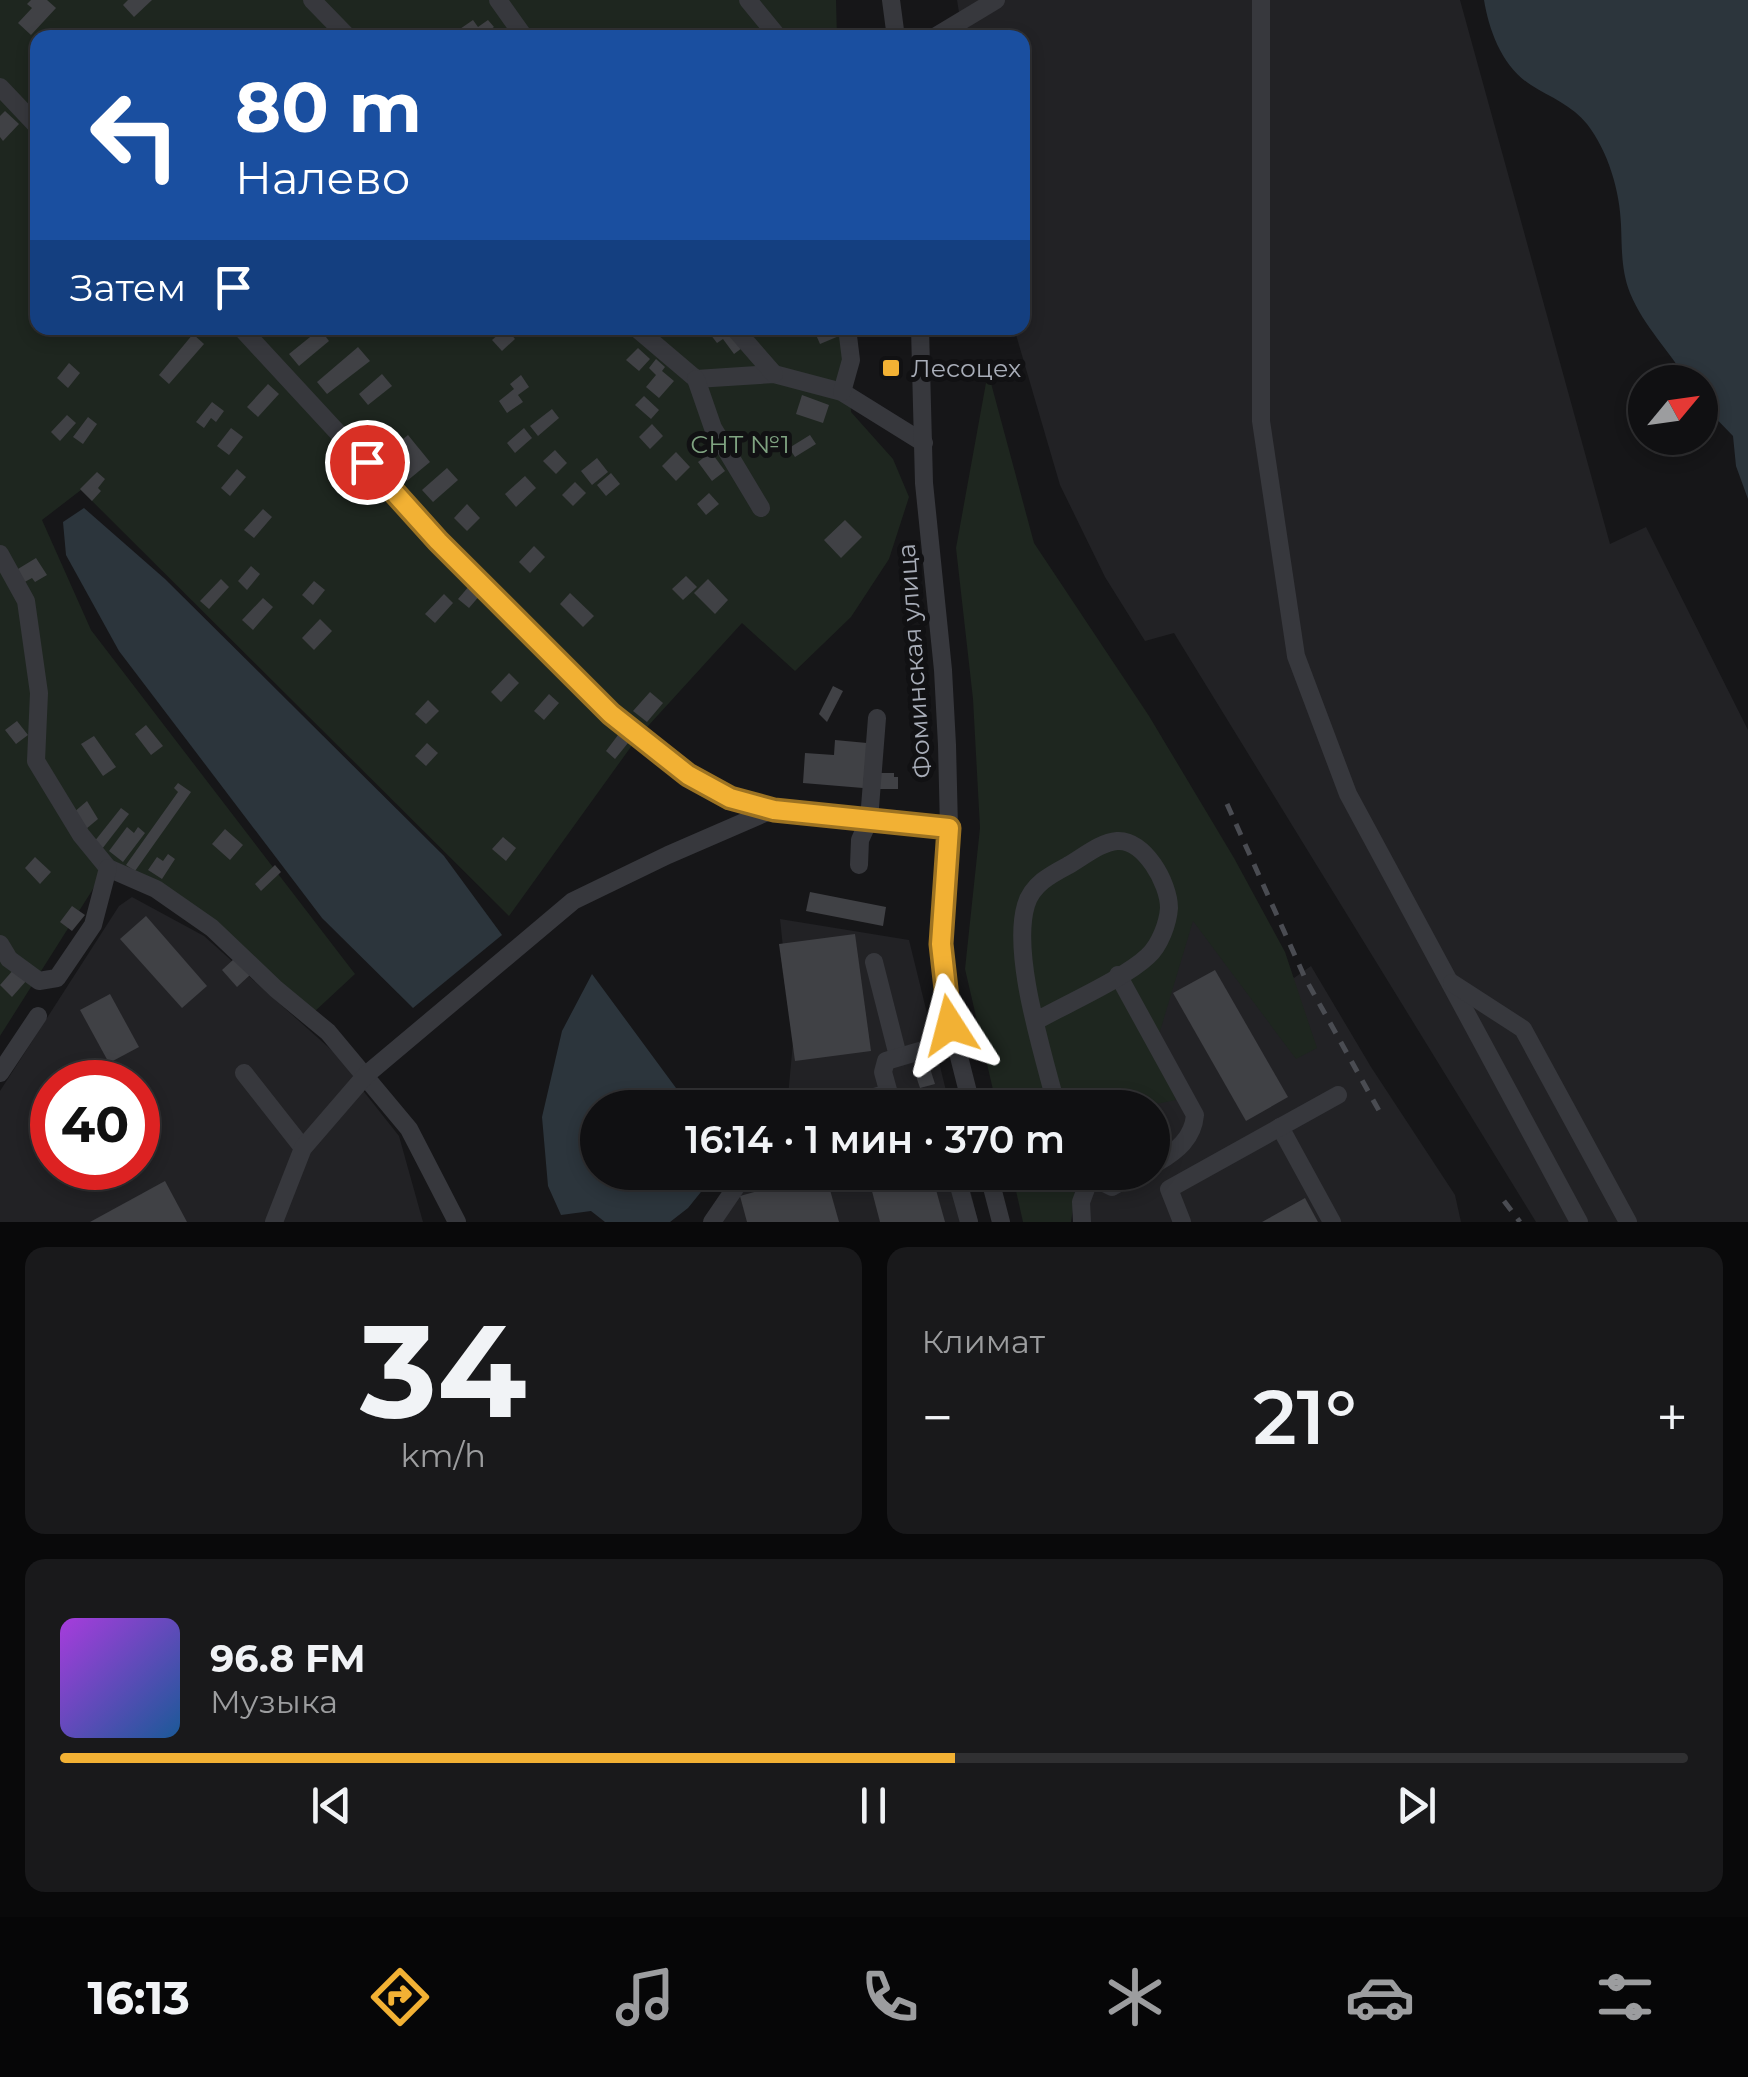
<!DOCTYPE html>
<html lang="ru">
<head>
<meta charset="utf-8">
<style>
  :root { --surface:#101012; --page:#19191b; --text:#f1f3f6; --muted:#9c9d9f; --line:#303032; --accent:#f2b134 }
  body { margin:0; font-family:Montserrat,sans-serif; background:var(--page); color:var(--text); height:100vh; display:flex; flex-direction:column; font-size:38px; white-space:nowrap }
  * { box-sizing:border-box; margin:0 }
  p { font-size:32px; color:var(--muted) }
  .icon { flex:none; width:55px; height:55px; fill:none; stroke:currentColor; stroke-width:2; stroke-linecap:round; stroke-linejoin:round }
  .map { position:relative; height:1222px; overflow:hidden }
  .details { display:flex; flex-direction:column; gap:25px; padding:25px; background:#09090a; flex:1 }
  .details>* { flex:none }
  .banner { position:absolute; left:30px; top:30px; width:1000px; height:305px; border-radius:20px; box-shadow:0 5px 15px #0003,0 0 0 2px var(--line); background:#1a4fa0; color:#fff; overflow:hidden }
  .needle { width:65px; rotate:61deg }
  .controls { position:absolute; left:1628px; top:365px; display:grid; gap:20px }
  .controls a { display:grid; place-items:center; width:90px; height:90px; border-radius:50%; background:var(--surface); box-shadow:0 5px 15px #0003,0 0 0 2px var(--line); font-size:50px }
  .speed { position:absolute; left:30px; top:1060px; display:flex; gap:20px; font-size:50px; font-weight:700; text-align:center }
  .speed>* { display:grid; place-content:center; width:130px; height:130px; border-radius:50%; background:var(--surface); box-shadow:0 5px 15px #0003,0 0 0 2px var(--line); line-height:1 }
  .speed .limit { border:15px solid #d22; background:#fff; color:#111 }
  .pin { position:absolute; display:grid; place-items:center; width:85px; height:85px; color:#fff; margin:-42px; border:5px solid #fff; border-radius:50%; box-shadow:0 2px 10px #0007 }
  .me { position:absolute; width:110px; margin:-55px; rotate:351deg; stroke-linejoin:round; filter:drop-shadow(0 0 8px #0008) }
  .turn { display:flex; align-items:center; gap:35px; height:210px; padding:0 40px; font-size:45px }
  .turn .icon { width:130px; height:130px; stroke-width:2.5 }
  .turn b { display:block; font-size:70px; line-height:85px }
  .then { display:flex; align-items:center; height:95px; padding:0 40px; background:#0003; gap:20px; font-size:38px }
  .big { font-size:75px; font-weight:600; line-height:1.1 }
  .details .widget { flex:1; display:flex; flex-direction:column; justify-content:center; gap:15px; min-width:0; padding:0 35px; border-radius:20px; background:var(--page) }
  .details .dial { align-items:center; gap:0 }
  .dial b { font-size:130px; line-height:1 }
  .song { display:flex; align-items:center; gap:30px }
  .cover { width:120px; height:120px; border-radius:15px; background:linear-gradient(135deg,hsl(280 70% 55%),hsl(210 70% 35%)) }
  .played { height:10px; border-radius:5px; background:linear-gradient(90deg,var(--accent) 55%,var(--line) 55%) }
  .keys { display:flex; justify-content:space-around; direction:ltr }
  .heat { display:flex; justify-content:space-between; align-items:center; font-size:55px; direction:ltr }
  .details .tiles { flex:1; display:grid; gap:25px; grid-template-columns:1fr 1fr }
  .widget:last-child { grid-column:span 2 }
  .trip { position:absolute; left:580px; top:1090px; width:590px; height:100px; border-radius:50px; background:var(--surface); box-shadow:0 5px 15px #0003,0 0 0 2px var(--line); font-weight:600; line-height:100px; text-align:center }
  .tab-bar { display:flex; height:160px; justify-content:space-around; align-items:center; background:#060607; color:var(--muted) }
  .tab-bar .icon { width:70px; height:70px }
  .tab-bar .current { color:var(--accent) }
  .tab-bar b { font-size:45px; color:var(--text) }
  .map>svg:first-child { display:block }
</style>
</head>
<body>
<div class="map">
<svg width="1748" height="1222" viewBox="0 0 1748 1222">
  <rect width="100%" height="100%" fill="#161618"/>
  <g fill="#222225" fill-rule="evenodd">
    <polygon points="957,0 1460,0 1610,544 1646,527 1748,730 1748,1222 1536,1222 1174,633 1145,641 1105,577 1060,485 1014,328 1022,328 1022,38 963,37"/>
    <polygon points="1194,867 1294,978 1311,966 1371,1067 1455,1195 1461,1222 1081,1222 1069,1173 1152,1172 1152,1108 1055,1107"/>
    <path d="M132,897L204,936L346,1063L361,1088L399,1136L423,1222H0V1091L119,906ZM52,1082H138V1168H52Z"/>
    <polygon points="780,919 909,940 950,1107 781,1107 788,1097 793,1042"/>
    <polygon points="738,1172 966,1173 978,1222 704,1222"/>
  </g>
  <g fill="#1e261f">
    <polygon points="0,0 836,0 837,38 38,38 38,328 848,328 851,412 893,459 909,497 889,559 851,617 795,671 742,623 638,737 509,916 81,490 42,520 91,630 355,974 313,1013 204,918 105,870 0,1036"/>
    <path d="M988,372L1034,543L1149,716L1234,858L1285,952L1317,1048L1296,1059L1193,921L1155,1048L1176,1100C1131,1110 1091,1108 1045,1098L1047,1107H997L965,969L980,828L973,699L956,548Z"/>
    <polygon points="1012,1173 1068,1173 1075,1195 1071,1222 1023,1222"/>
  </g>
  <g fill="#2c353c">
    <path d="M1484,0H1748V499L1736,466L1733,436L1700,402V382H1688C1670,351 1644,327 1630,293C1621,270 1622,248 1621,225C1620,191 1608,151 1587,124C1573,106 1550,97 1531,85C1503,68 1489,31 1484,0Z"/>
    <polygon points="84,508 165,579 444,856 502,935 413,1008 322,918 119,651 66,555 63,522"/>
    <polygon points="592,974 690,1107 598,1108 598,1172 709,1173 709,1182 688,1208 670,1222 605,1222 591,1211 561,1215 548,1186 542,1117 562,1031"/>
  </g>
  <g fill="#404145">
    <polygon points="31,0 47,0 56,8 31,35 18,23 32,8 27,4"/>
    <polygon points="128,0 152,0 134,17 123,5"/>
    <polygon points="473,20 478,27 488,20 494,27 479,38 461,38 457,31"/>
    <polygon points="5,111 19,124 3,141 0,137 0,116"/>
    <polygon points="506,328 515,339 502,351 492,340"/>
    <polygon points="710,328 726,328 742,348 734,354 723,339 717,343 707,330"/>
    <polygon points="813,328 835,328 839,336 820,344"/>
    <polygon points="320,329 329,341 299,366 289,354"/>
    <polygon points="193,334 204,344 169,384 159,375"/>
    <polygon points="358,347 370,361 327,394 317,382"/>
    <polygon points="638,348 650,359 639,371 626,360"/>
    <polygon points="656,359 665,367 662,371 674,381 659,398 646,387 656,375 649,368"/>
    <polygon points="69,363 80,373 68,388 57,378"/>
    <polygon points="382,374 392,386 368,405 359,394"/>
    <polygon points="521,375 529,387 518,395 523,402 507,413 499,401 514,389 510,384"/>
    <polygon points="268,384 279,394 258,417 247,407"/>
    <polygon points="802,395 829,405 823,423 796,414"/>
    <polygon points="644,396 659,410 651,419 635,405"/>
    <polygon points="212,402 224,411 216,422 211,418 204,428 196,422"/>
    <polygon points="552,409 559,418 538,436 530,426"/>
    <polygon points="67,415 76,423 60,441 51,432"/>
    <polygon points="88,417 97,424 83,444 73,437"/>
    <polygon points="652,424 663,436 650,449 639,437"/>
    <polygon points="231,428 243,437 229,455 217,446"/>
    <polygon points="524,428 532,438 515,453 507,443"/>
    <polygon points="408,435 430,462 407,481 385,454"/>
    <polygon points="810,435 816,444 795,457 789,448"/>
    <polygon points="555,450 567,463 556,474 543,461"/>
    <polygon points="676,452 690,467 676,481 662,466"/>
    <polygon points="711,452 725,471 712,481 698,462"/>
    <polygon points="597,458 608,472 592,485 581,471"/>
    <polygon points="447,468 458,480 433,502 422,490"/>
    <polygon points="237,469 246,477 230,496 221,488"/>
    <polygon points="97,472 105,479 98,488 101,491 92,501 80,489"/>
    <polygon points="611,473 620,484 606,496 597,485"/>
    <polygon points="525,476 536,488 516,507 505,494"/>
    <polygon points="575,482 586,493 573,506 562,495"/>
    <polygon points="709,493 719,504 706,515 697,504"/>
    <polygon points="467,504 480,518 467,531 454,518"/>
    <polygon points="263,509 272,517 254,538 244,530"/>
    <polygon points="845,520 862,537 841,558 824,540"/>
    <polygon points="534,546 545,557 530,573 519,562"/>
    <polygon points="36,558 47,575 35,582 32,578 21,584 13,572"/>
    <polygon points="251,566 260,574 247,590 238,581"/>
    <polygon points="686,576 697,587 683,600 672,589"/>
    <polygon points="221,579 229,587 209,609 200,601"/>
    <polygon points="708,579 728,600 715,614 694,593"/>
    <polygon points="314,581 325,590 313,605 302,595"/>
    <polygon points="470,585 481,594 469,608 458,599"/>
    <polygon points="570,593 594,616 583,627 560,604"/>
    <polygon points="444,594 453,603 435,623 425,614"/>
    <polygon points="263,598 273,607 253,630 242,620"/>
    <polygon points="320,619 332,631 314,650 302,638"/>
    <polygon points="509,673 519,683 501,702 491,692"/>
    <polygon points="833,686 843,691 827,722 819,714"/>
    <polygon points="650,692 663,703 647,722 633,711"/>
    <polygon points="549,694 559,703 544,720 534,711"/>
    <polygon points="428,700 439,711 426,724 415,714"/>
    <polygon points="17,721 28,735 16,744 5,730"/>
    <polygon points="146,725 163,746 151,755 135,734"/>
    <polygon points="618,735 628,743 615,759 606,751"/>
    <polygon points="94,736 116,767 103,776 81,744"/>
    <polygon points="835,740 867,743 863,788 803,783 805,753 834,755"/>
    <polygon points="427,743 438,753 426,766 415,756"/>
    <polygon points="880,773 894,773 894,777 898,777 898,789 880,789"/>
    <polygon points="178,783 191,792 135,871 126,865 178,792 174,788"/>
    <polygon points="87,801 98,819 86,829 73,813"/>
    <polygon points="121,808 129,814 102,849 94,842"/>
    <polygon points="127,827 134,833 138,827 145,833 123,862 109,851"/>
    <polygon points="225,829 243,845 230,860 212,844"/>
    <polygon points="503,837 516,848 506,861 492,849"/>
    <polygon points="168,854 175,859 162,879 148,870 157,857 163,861"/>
    <polygon points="35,857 51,872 40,884 25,868"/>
    <polygon points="275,865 281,872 261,891 255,884"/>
    <polygon points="810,892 886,907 883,926 806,911"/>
    <polygon points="72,906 85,915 72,931 60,922"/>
    <polygon points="146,916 207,986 182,1008 120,939"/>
    <polygon points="855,934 871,1051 795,1061 779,944"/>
    <polygon points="235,958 251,974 237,987 222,970"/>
    <polygon points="14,969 27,980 12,997 0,985"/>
    <polygon points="1215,970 1288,1097 1246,1121 1173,993"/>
    <polygon points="110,994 139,1047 109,1063 80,1010"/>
    <polygon points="928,1062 935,1084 920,1088 913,1067"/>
    <polygon points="825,1172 839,1222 747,1222 740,1196"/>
    <polygon points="867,1172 931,1172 945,1222 880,1222"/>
    <polygon points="165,1181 187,1222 90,1222"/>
    <polygon points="1305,1198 1318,1222 1262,1222"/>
  </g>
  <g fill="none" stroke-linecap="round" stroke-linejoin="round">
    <g stroke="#37383d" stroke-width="18">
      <polyline points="312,0 349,38"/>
      <polyline points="498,0 525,38"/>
      <polyline points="748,0 779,38"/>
      <polyline points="891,0 896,38"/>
      <polyline points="1261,0 1261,421 1296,656 1348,794 1579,1222"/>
      <polyline points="933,38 996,0"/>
      <polyline points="0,87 38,127"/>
      <polyline points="241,328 438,541 611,715 663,758 730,798 774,809 949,828"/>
      <polyline points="636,328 696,379 774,374 842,392 924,443"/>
      <polyline points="734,328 774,374"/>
      <polyline points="920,328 924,483 943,670 947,745 949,828 942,969 951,1025 972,1108"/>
      <polyline points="696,379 713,428 761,508"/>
      <polyline points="842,392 851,360 847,328"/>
      <polyline points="0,554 26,601 39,693 36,761 81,835 108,868 156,889 212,928 276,989 328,1032 409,1129 457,1222"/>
      <polyline points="859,865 860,840 869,820 877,718"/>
      <polyline points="0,944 9,959 39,981 57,978 93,925 108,868"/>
      <polyline points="874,962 898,1056"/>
      <path d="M1118,975L1195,1115C1193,1138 1177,1151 1158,1162"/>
      <polyline points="1452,983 1523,1029 1628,1222"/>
      <path d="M1036,1021C1066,1004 1125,978 1148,956C1160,945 1168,923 1169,908C1169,883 1144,839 1117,841C1101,842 1083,857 1069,865C1052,874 1032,884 1026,905C1011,955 1044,1056 1057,1108"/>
      <polyline points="0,1073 38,1016"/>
      <polyline points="244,1073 303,1148"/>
      <polyline points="834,1108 889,1093"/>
      <polyline points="893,1108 883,1072 886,1061 954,1041"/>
      <polyline points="1280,1127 1332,1222"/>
      <polyline points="955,1172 969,1222"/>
      <polyline points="988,1172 1001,1222"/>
      <polyline points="1082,1172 1112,1187 1139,1172"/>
      <polyline points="274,1222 303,1148 366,1075 573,901 668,855 774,809"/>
      <polyline points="712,1222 738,1184 754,1172"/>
      <polyline points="1082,1222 1081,1202 1090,1178"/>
      <polyline points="1182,1222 1169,1189 1338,1095"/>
    </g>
    <g stroke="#4a4c52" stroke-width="5" stroke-dasharray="12 10" stroke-linecap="butt">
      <polyline points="1227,804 1305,978 1382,1116"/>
      <polyline points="1504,1201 1520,1222"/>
    </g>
  </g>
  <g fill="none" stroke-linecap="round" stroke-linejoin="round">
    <g stroke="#9d7322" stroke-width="25">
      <polyline id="route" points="367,462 438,541 611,714 688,775 730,798 774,810 949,828 941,944 950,1025"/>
    </g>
    <use href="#route" stroke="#f2b134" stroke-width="18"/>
  </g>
  <rect fill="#f2b134" stroke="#111113" stroke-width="4" x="881" y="358" width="20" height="20" rx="5"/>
  <g text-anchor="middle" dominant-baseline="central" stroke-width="10" stroke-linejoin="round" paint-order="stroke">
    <g font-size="25" fill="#a8adb8" stroke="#111113" text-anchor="start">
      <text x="911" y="368">Лесоцех</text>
    </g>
    <g font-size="25" fill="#7fa381" stroke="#111113">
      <text x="740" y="444">СНТ №1</text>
    </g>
    <g font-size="25" fill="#a8adb8" stroke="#111113">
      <text transform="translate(914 661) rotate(-94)">Фоминская улица</text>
    </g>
  </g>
</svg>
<div class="controls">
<a><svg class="needle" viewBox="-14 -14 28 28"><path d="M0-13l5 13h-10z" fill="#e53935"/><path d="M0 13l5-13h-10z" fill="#9c9d9f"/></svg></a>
</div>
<div class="speed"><div class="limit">40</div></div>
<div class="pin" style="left:367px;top:462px;background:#d93025"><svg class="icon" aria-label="arrive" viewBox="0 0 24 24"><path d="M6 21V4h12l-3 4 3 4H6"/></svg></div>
<svg class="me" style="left:950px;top:1025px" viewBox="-20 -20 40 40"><path d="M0-17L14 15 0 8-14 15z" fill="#f2b134" stroke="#fff" stroke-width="4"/></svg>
<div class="trip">16:14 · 1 мин · 370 m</div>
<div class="banner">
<div class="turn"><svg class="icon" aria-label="left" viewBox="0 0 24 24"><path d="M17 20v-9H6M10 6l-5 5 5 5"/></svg><div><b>80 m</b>Налево</div></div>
<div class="then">Затем<svg class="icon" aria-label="arrive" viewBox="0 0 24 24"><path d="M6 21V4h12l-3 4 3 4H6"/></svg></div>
</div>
</div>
<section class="details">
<div class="tiles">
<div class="widget dial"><b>34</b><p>km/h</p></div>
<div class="widget"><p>Климат</p>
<div class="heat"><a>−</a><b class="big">21°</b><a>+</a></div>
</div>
<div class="widget">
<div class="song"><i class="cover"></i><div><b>96.8 FM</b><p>Музыка</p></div></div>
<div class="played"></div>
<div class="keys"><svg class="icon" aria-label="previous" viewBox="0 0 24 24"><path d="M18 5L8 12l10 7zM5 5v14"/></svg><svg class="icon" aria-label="pause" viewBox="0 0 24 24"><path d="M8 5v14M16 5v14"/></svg><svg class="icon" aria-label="next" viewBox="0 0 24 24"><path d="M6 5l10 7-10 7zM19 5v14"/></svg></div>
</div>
</div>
</section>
<nav class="tab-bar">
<b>16:13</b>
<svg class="icon current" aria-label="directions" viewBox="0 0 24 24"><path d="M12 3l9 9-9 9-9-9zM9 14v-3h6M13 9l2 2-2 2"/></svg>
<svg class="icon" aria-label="music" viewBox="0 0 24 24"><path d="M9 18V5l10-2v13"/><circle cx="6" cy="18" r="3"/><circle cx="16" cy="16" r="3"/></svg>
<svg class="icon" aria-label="phone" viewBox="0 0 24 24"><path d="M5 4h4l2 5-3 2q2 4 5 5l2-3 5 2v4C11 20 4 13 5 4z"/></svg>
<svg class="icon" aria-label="climate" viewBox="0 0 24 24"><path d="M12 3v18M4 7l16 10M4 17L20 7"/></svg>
<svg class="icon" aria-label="car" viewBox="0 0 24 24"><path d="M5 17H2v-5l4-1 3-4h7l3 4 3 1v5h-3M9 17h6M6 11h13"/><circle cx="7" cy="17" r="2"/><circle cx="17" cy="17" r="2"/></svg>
<svg class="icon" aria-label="filters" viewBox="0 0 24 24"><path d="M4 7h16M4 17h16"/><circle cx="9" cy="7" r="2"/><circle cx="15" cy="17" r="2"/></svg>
</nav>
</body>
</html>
